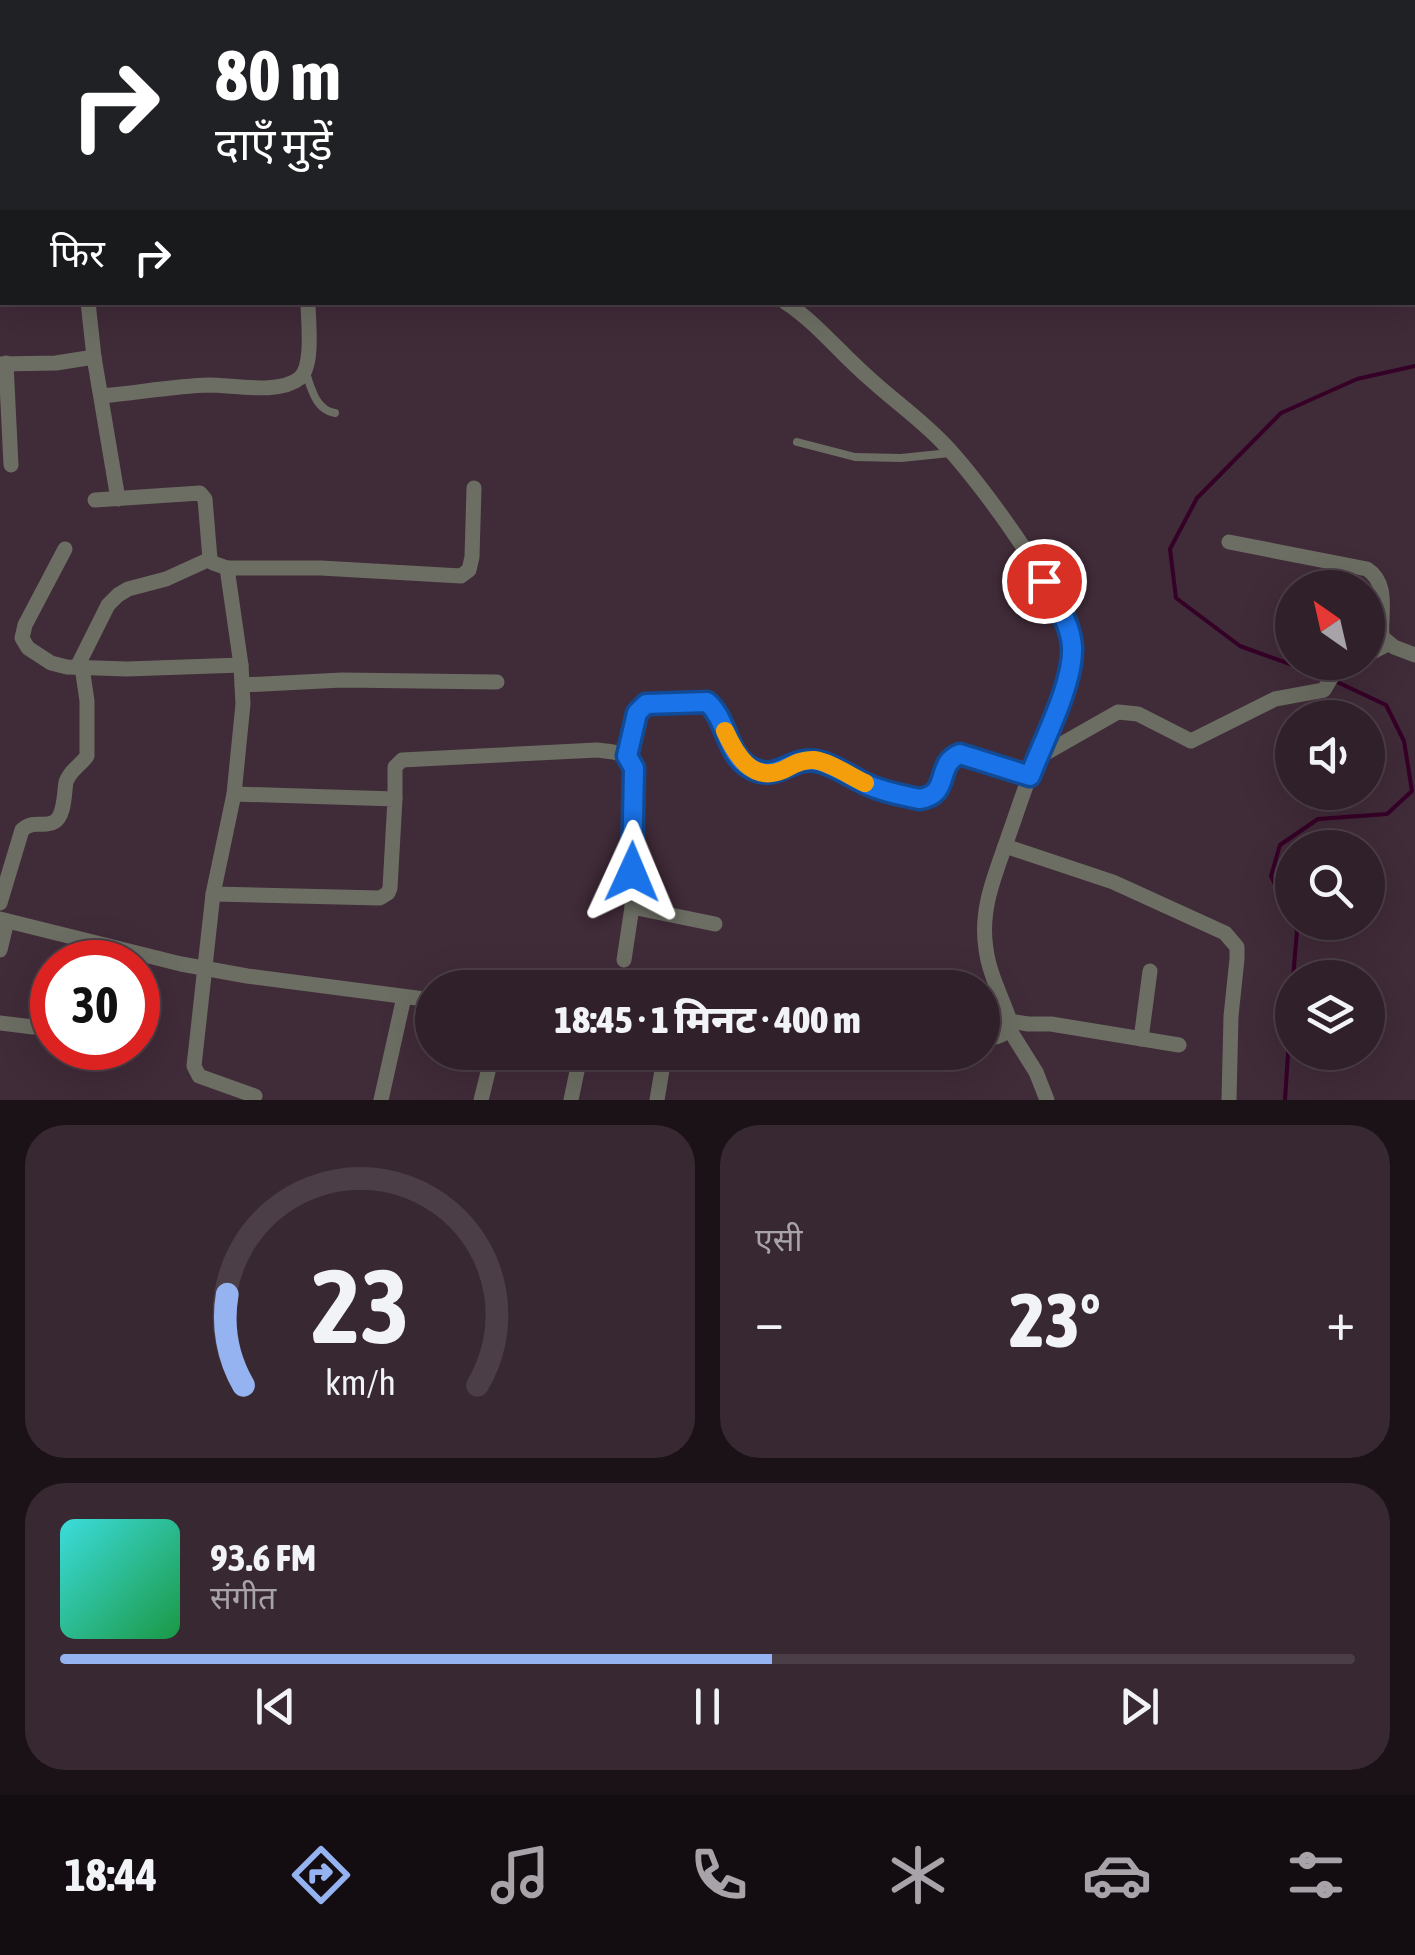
<!DOCTYPE html>
<html lang="hi">
<head>
<meta charset="utf-8">
<style>
  :root { --surface:#30202a; --page:#382832; --text:#f1f3f6; --muted:#a8a3a8; --line:#4b3e47; --accent:#95b2f1 }
  body { margin:0; font-family:"Asap Condensed","Noto Sans Devanagari",sans-serif; background:var(--page); color:var(--text); height:100vh; display:flex; flex-direction:column; font-size:38px; white-space:nowrap }
  * { box-sizing:border-box; margin:0 }
  p { font-size:32px; color:var(--muted) }
  .icon { flex:none; width:55px; height:55px; fill:none; stroke:currentColor; stroke-width:2; stroke-linecap:round; stroke-linejoin:round }
  .map { position:relative; height:1100px; overflow:hidden }
  .details { display:flex; flex-direction:column; gap:25px; padding:25px; background:#1a1217; flex:1 }
  .details>* { flex:none }
  .banner { position:absolute; left:0px; top:0px; width:1415px; height:305px; box-shadow:0 10px 40px #0002,0 0 0 2px var(--line); background:#202124; color:#fff; overflow:hidden }
  .needle { width:65px; rotate:326deg }
  .buttons { position:absolute; left:1275px; top:570px; display:grid; gap:20px }
  .buttons a { display:grid; place-items:center; width:110px; height:110px; border-radius:50%; background:var(--surface); box-shadow:0 10px 40px #0002,0 0 0 2px var(--line); font-size:50px }
  .speed { position:absolute; left:30px; top:940px; display:flex; gap:20px; font-size:50px; font-weight:700; text-align:center }
  .speed>* { display:grid; place-content:center; width:130px; height:130px; border-radius:50%; background:var(--surface); box-shadow:0 10px 40px #0002,0 0 0 2px var(--line); line-height:1 }
  .speed .limit { border:15px solid #d22; background:#fff; color:#111 }
  .pin { position:absolute; display:grid; place-items:center; width:85px; height:85px; color:#fff; margin:-42px; border:5px solid #fff; border-radius:50%; box-shadow:0 2px 10px #0007 }
  .me { position:absolute; width:110px; margin:-55px; rotate:1deg; stroke-linejoin:round; filter:drop-shadow(0 0 8px #0008) }
  .turn { display:flex; align-items:center; gap:35px; height:210px; padding:0 50px; font-size:45px }
  .turn .icon { width:130px; height:130px; stroke-width:2.5 }
  .turn b { display:block; font-size:70px; line-height:85px }
  .then { display:flex; align-items:center; height:95px; padding:0 50px; background:#0003; gap:20px; font-size:38px }
  .big { font-size:75px; font-weight:800; line-height:1.1 }
  .details .widget { flex:1; display:flex; flex-direction:column; justify-content:center; gap:15px; min-width:0; padding:0 35px; border-radius:40px; background:var(--page) }
  .details .dial { align-items:center; gap:0 }
  .dial svg { height:260px; overflow:visible; fill:none; stroke:var(--line); stroke-width:7; stroke-linecap:round; text-anchor:middle }
  .dial text { fill:var(--text); stroke:none }
  .song { display:flex; align-items:center; gap:30px }
  .cover { width:120px; height:120px; border-radius:15px; background:linear-gradient(135deg,hsl(180 70% 55%),hsl(140 70% 35%)) }
  .played { height:10px; border-radius:5px; background:linear-gradient(90deg,var(--accent) 55%,var(--line) 55%) }
  .keys { display:flex; justify-content:space-around; direction:ltr }
  .heat { display:flex; justify-content:space-between; align-items:center; font-size:55px; direction:ltr }
  .details .tiles { flex:1; display:grid; gap:25px; grid-template-columns:1fr 1fr }
  .widget:last-child { grid-column:span 2 }
  .trip { position:absolute; left:415px; top:970px; width:585px; height:100px; border-radius:50px; background:var(--surface); box-shadow:0 10px 40px #0002,0 0 0 2px var(--line); font-weight:800; line-height:100px; text-align:center }
  .dock { display:flex; height:160px; justify-content:space-around; align-items:center; background:#130d11; color:var(--muted) }
  .dock .icon { width:70px; height:70px }
  .dock .on { color:var(--accent) }
  .dock b { font-size:45px; color:var(--text) }
  .map>svg:first-child { display:block }
</style>
</head>
<body>
<div class="map">
<svg width="1415" height="1100" viewBox="0 0 1415 1100">
  <rect width="100%" height="100%" fill="#402b38"/>
  <g fill="none" stroke-linecap="round" stroke-linejoin="round">
    <g stroke="#360127" stroke-width="4">
      <polyline points="1341,2 1343,0"/>
      <polyline points="1412,204 1415,205"/>
      <polyline points="1326,677 1240,646 1176,598 1170,549 1197,498 1281,413 1357,379 1415,366"/>
      <polyline points="1293,978 1297,931 1271,876 1280,845 1318,819 1387,814 1412,791 1404,741 1386,705 1335,681"/>
      <polyline points="1285,1100 1292,992"/>
    </g>
    <g stroke="#6c6e63" stroke-width="8">
      <polyline points="997,2 998,0"/>
      <path d="M305,370C311,387 315,410 335,413"/>
      <polyline points="797,442 855,457 901,458 950,453"/>
    </g>
    <g stroke="#6c6e63" stroke-width="15">
      <polyline points="78,0 78,2"/>
      <polyline points="383,0 386,2"/>
      <polyline points="464,0 468,2"/>
      <polyline points="217,2 218,0"/>
      <polyline points="347,2 347,0"/>
      <polyline points="1412,3 1415,3"/>
      <polyline points="0,47 2,46"/>
      <path d="M785,302C817,323 840,353 869,378C893,400 920,419 943,443C975,475 1077,611 1072,653C1067,688 1051,721 1038,754C1026,784 1016,815 1005,846C993,880 980,912 986,949C989,974 1002,997 1010,1021C1008,1037 996,1037 982,1040"/>
      <polyline points="94,357 118,499"/>
      <polyline points="6,363 11,465"/>
      <polyline points="0,364 56,363 94,357 88,302"/>
      <path d="M101,396C137,393 173,386 209,385C234,385 279,395 300,378C314,365 308,321 308,302"/>
      <polyline points="95,500 200,493 205,499 210,559 213,563 227,568 241,665 243,704 234,794 213,894 194,1066 199,1076 255,1096"/>
      <path d="M1229,542L1367,569C1390,584 1380,614 1382,637L1394,647L1415,655"/>
      <polyline points="65,549 25,625 22,638 28,648 51,663 67,667 127,669 241,665"/>
      <polyline points="227,568 321,568 461,576 469,570 472,557 474,488"/>
      <polyline points="1368,654 1388,644"/>
      <polyline points="77,667 108,605 118,595 128,589 166,579 210,559"/>
      <polyline points="242,685 342,680 497,682"/>
      <path d="M627,756L637,713L643,705L704,701C727,714 725,748 745,765C769,784 786,761 810,760C832,760 854,780 874,788C889,793 904,796 919,799C952,794 934,763 960,754L1030,775"/>
      <polyline points="1037,758 1118,712 1138,714 1191,741 1275,699 1324,690 1338,666 1347,662"/>
      <path d="M395,799V767L402,760L597,750C613,752 628,751 634,768L632,907L624,960"/>
      <polyline points="1005,846 1113,882 1225,933 1237,947 1237,959 1231,1016 1229,1100"/>
      <polyline points="213,894 380,898 388,893 390,888 395,799 234,794"/>
      <path d="M0,903L22,830C35,819 43,828 54,822C65,816 64,793 66,782C70,770 80,766 87,756V701L82,667"/>
      <polyline points="632,907 715,924"/>
      <polyline points="0,919 181,964 247,976 432,1000"/>
      <polyline points="0,950 7,921"/>
      <polyline points="946,988 956,985"/>
      <polyline points="1010,1021 1028,1024 1051,1024 1179,1045"/>
      <polyline points="0,1023 33,1027"/>
      <polyline points="1009,1029 1036,1072 1047,1100"/>
      <polyline points="1141,1039 1150,971"/>
      <polyline points="842,1052 893,1056 923,1052"/>
      <polyline points="381,1100 404,997"/>
      <polyline points="481,1100 493,1052"/>
      <polyline points="571,1100 581,1052"/>
      <polyline points="657,1100 665,1052"/>
    </g>
  </g>
  <g fill="none" stroke-linecap="round" stroke-linejoin="round">
    <g stroke="#114b97" stroke-width="25">
      <path id="route" d="M632,872L634,768L627,756L637,713L646,704L707,702C727,719 726,753 749,767C777,784 790,756 816,761C833,764 851,777 866,784C883,792 901,795 919,799C952,795 934,764 960,754L1030,776C1043,741 1074,683 1072,647C1071,624 1055,601 1044,581"/>
    </g>
    <use href="#route" stroke="#1a73e8" stroke-width="18"/>
    <path stroke="#f59e0b" stroke-width="18" d="M725,731C736,755 752,783 783,770C793,765 803,759 814,760C830,762 850,776 865,783"/>
  </g>
</svg>
<div class="buttons">
<a><svg class="needle" viewBox="-14 -14 28 28"><path d="M0-13l5 13h-10z" fill="#e53935"/><path d="M0 13l5-13h-10z" fill="#a8a3a8"/></svg></a>
<a><svg class="icon" aria-label="sound" viewBox="0 0 24 24"><path d="M4 9h4l5-4v14l-5-4H4zM17 9q2 3 0 6"/></svg></a>
<a><svg class="icon" aria-label="search" viewBox="0 0 24 24"><circle cx="10" cy="10" r="6"/><path d="M15 15l6 6"/></svg></a>
<a><svg class="icon" aria-label="layers" viewBox="0 0 24 24"><path d="M12 4l9 5-9 5-9-5zM3 14l9 5 9-5"/></svg></a>
</div>
<div class="speed"><div class="limit">30</div></div>
<div class="pin" style="left:1044px;top:581px;background:#d93025"><svg class="icon" aria-label="arrive" viewBox="0 0 24 24"><path d="M6 21V4h12l-3 4 3 4H6"/></svg></div>
<svg class="me" style="left:632px;top:872px" viewBox="-20 -20 40 40"><path d="M0-17L14 15 0 8-14 15z" fill="#1a73e8" stroke="#fff" stroke-width="4"/></svg>
<div class="trip">18:45 · 1 मिनट · 400 m</div>
<div class="banner">
<div class="turn"><svg class="icon" aria-label="right" viewBox="0 0 24 24"><path d="M7 20v-9h11M14 6l5 5-5 5"/></svg><div><b>80 m</b>दाएँ मुड़ें</div></div>
<div class="then">फिर<svg class="icon" aria-label="right" viewBox="0 0 24 24"><path d="M7 20v-9h11M14 6l5 5-5 5"/></svg></div>
</div>
</div>
<section class="details">
<div class="tiles">
<div class="widget dial"><svg viewBox="0 0 100 80">
<path d="M14 69A42 42 0 1 1 86 69"/>
<path d="M14 69A42 42 0 0 1 9 41" stroke="#95b2f1"/>
<text x="50" y="56" font-size="32" font-weight="700">23</text>
<text x="50" y="72" font-size="11">km/h</text>
</svg></div>
<div class="widget"><p>एसी</p>
<div class="heat"><a>−</a><b class="big">23°</b><a>+</a></div>
</div>
<div class="widget">
<div class="song"><i class="cover"></i><div><b>93.6 FM</b><p>संगीत</p></div></div>
<div class="played"></div>
<div class="keys"><svg class="icon" aria-label="previous" viewBox="0 0 24 24"><path d="M18 5L8 12l10 7zM5 5v14"/></svg><svg class="icon" aria-label="pause" viewBox="0 0 24 24"><path d="M8 5v14M16 5v14"/></svg><svg class="icon" aria-label="next" viewBox="0 0 24 24"><path d="M6 5l10 7-10 7zM19 5v14"/></svg></div>
</div>
</div>
</section>
<nav class="dock">
<b>18:44</b>
<svg class="icon on" aria-label="directions" viewBox="0 0 24 24"><path d="M12 3l9 9-9 9-9-9zM9 14v-3h6M13 9l2 2-2 2"/></svg>
<svg class="icon" aria-label="music" viewBox="0 0 24 24"><path d="M9 18V5l10-2v13"/><circle cx="6" cy="18" r="3"/><circle cx="16" cy="16" r="3"/></svg>
<svg class="icon" aria-label="phone" viewBox="0 0 24 24"><path d="M5 4h4l2 5-3 2q2 4 5 5l2-3 5 2v4C11 20 4 13 5 4z"/></svg>
<svg class="icon" aria-label="climate" viewBox="0 0 24 24"><path d="M12 3v18M4 7l16 10M4 17L20 7"/></svg>
<svg class="icon" aria-label="car" viewBox="0 0 24 24"><path d="M5 17H2v-5l4-1 3-4h7l3 4 3 1v5h-3M9 17h6M6 11h13"/><circle cx="7" cy="17" r="2"/><circle cx="17" cy="17" r="2"/></svg>
<svg class="icon" aria-label="filters" viewBox="0 0 24 24"><path d="M4 7h16M4 17h16"/><circle cx="9" cy="7" r="2"/><circle cx="15" cy="17" r="2"/></svg>
</nav>
</body>
</html>
